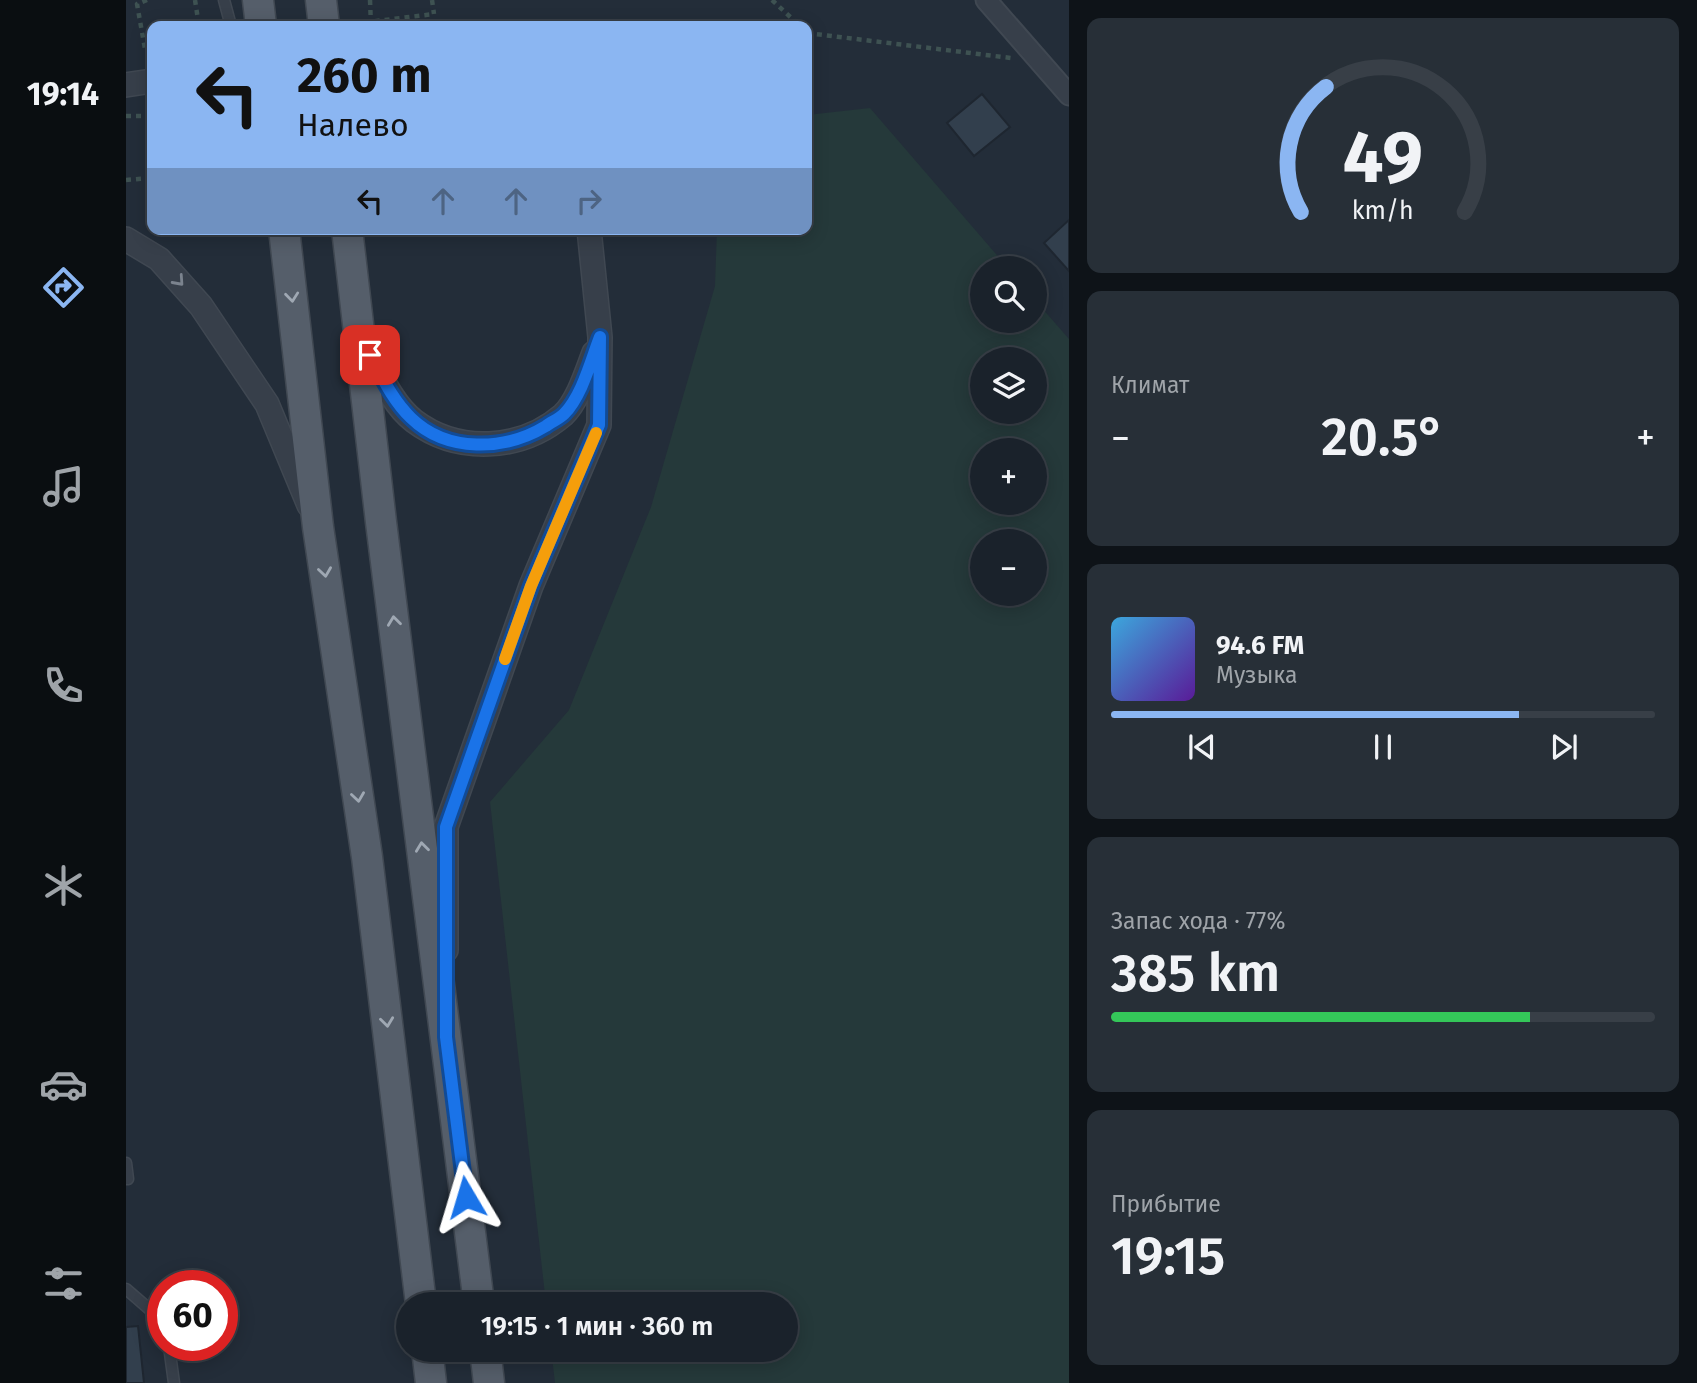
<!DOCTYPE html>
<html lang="ru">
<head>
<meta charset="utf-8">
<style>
  :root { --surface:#1a222b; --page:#272f37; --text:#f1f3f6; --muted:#9fa4a9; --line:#383f47; --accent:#8bb6f2 }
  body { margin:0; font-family:"Fira Sans",sans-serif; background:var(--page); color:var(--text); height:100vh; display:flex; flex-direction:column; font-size:26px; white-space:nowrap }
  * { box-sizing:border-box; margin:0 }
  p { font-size:23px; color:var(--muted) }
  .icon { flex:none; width:38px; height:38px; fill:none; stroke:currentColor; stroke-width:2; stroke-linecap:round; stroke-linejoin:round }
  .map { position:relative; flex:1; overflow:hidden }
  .panel { display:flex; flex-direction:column; gap:18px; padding:18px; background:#0e1318; width:628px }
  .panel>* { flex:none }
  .top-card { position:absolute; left:21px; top:21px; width:665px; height:214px; border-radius:14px; box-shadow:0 4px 18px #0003,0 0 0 2px var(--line); background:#8bb6f2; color:#111; overflow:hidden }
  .buttons { position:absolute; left:844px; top:256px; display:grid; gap:14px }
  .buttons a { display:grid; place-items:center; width:77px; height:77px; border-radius:50%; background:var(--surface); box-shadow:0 4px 18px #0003,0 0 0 2px var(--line); font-size:35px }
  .speed { position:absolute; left:21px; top:1270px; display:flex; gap:14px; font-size:35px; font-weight:700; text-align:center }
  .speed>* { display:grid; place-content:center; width:91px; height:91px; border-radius:50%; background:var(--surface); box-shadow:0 4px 18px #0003,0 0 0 2px var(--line); line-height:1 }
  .speed .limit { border:10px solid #d22; background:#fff; color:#111 }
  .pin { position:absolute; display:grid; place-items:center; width:60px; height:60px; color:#fff; margin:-30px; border-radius:14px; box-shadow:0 4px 10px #0006 }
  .me { position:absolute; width:77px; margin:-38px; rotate:353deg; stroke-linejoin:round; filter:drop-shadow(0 0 5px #0008) }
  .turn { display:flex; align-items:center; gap:24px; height:147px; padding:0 35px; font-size:32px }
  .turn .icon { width:91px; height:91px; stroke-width:2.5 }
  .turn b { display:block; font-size:49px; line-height:60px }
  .lanes { display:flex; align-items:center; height:66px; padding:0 35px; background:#0003; justify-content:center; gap:35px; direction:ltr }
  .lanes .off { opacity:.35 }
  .big { font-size:52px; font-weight:600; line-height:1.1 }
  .panel .widget { flex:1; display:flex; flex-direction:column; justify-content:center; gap:10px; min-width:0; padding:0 24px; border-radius:14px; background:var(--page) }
  .panel .dial { align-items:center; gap:0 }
  .dial svg { height:182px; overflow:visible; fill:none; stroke:var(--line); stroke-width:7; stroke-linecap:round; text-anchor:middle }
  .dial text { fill:var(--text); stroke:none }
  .song { display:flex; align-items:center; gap:21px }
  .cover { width:84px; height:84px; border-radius:10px; background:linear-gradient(135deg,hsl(200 70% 55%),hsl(270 70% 35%)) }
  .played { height:7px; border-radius:4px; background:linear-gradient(90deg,var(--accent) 75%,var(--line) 75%) }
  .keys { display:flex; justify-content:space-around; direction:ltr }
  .heat { display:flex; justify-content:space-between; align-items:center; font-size:38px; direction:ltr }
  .charge { height:10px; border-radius:5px; background:linear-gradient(90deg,#34c759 77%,var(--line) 0) }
  .trip { position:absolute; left:270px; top:1292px; width:402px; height:70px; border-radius:35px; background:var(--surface); box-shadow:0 4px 18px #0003,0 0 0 2px var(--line); font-weight:600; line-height:70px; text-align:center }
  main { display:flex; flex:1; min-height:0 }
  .tab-bar { display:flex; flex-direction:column; width:126px; justify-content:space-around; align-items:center; background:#0a0e11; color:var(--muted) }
  .tab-bar .icon { width:49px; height:49px }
  .tab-bar .selected { color:var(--accent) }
  .tab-bar b { font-size:32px; color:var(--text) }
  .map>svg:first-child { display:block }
</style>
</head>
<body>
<main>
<nav class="tab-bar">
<b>19:14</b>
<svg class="icon selected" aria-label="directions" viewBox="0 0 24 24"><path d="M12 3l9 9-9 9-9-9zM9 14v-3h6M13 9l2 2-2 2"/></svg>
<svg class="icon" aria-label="music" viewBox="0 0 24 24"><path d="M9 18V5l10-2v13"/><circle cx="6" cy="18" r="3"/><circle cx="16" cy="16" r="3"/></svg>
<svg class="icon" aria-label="phone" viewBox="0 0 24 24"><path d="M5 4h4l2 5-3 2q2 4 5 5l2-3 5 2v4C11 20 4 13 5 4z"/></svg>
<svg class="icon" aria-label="climate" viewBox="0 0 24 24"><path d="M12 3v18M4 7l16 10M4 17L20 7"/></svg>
<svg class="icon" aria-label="car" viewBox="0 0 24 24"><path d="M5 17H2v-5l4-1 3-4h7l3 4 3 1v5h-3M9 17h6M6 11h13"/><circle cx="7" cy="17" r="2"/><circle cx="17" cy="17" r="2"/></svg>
<svg class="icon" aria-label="filters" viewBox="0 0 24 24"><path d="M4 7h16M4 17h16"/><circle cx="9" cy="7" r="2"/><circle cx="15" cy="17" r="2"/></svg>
</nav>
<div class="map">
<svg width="943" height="1383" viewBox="0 0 943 1383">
  <rect width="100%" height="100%" fill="#232d39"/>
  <path fill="#25393a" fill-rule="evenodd" d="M744,108L882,268H856V320H908V299L943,339V1383H429L425,1349H660V1304H420L364,802L443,710L525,507L589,286L591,229H681V115ZM856,359H908V411H856ZM856,450H908V502H856ZM856,541H908V593H856Z"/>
  <g fill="#323f4d" stroke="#1e2630" stroke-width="2">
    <polygon points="856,94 884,127 848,156 821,123"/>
    <polygon points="943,220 943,271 918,243"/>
    <polygon points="12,1326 18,1383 0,1383 0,1327"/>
  </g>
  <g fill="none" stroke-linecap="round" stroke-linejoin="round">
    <g stroke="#404852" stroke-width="13">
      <g id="service">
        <polyline points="98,0 105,26"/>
        <polyline points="0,1163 2,1179 0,1179"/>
        <polyline points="0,1289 37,1321"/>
        <polyline points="43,1346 48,1383"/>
      </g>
    </g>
    <g stroke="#404852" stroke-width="23">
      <polyline id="minor" points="860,0 943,95"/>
    </g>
    <g stroke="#404852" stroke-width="26">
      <g id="tertiary">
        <polyline points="0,85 26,81"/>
        <polyline points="0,239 33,259 75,306 141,404 183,505"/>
        <path d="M238,345C252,370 265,403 288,421C332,454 395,451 437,415C452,401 461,371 468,353"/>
        <polyline points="320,950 320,827 405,586 473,425 474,337 463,229"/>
      </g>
    </g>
    <g stroke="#404852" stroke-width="33">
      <g id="primary">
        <polyline points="132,0 135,26"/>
        <polyline points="195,0 198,26"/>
        <polyline points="158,229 192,527 241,857 295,1304"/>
        <polyline points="221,229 255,522 353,1304"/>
        <polyline points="301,1349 305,1383"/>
        <polyline points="359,1349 363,1383"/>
      </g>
    </g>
    <g stroke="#3e5252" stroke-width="4.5" stroke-dasharray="5 5" stroke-linecap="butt">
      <polyline points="21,0 11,4 19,49 26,48"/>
      <polyline points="69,0 73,26"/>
      <polyline points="244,0 245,26"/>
      <polyline points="306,0 308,14"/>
      <polyline points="646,0 674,26"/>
      <polyline points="681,33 885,58"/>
      <polyline points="0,116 26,116"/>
      <polyline points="0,180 26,178"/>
    </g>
    <use href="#service" stroke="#373f4a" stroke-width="10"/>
    <use href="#minor" stroke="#373f4a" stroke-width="19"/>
    <use href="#tertiary" stroke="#373f4a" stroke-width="23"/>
    <use href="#primary" stroke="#555e6a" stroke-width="30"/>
    <polyline stroke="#3e5252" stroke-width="4.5" stroke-dasharray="5 5" stroke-linecap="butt" points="209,26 308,14"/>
  </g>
  <defs><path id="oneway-chevron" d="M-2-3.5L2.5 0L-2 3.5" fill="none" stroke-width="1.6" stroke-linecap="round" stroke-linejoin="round" transform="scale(1.75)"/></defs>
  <use stroke="#7b838e" href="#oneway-chevron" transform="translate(53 281) rotate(48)"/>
  <g stroke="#9fa8b3">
    <use href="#oneway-chevron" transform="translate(166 297) rotate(84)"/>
    <use href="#oneway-chevron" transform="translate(199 572) rotate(82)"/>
    <use href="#oneway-chevron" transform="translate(268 621) rotate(-97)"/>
    <use href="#oneway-chevron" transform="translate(232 797) rotate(82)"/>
    <use href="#oneway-chevron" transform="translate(296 847) rotate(-97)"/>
    <use href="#oneway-chevron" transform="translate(261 1022) rotate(83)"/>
  </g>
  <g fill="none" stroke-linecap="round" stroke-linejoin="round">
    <g stroke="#114b97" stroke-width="18">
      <path id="route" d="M244,355C256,377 267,401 285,418C321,453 379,451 420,426C425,422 433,419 438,414C456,396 465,360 474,337L473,425L405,586L320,827V1037L340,1197"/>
    </g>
    <use href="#route" stroke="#1a73e8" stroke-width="12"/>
    <polyline stroke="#f59e0b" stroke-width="12" points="379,659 405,586 470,433"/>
  </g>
</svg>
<div class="buttons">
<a><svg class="icon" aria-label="search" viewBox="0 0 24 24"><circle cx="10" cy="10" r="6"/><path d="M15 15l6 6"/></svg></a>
<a><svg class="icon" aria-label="layers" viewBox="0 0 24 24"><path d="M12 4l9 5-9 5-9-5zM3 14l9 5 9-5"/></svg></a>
<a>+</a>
<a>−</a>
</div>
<div class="speed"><div class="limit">60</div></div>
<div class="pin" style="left:244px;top:355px;background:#d93025"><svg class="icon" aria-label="arrive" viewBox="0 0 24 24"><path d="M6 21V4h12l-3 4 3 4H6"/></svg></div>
<svg class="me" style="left:340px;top:1197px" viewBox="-20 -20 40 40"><path d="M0-17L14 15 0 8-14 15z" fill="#1a73e8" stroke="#fff" stroke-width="4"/></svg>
<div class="trip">19:15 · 1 мин · 360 m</div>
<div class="top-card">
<div class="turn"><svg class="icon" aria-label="left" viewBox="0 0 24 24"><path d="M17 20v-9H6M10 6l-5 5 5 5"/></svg><div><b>260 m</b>Налево</div></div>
<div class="lanes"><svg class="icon" aria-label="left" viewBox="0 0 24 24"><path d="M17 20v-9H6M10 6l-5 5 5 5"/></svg><svg class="icon off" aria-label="ahead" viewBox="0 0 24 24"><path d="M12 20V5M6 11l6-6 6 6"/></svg><svg class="icon off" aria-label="ahead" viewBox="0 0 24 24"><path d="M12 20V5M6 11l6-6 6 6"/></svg><svg class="icon off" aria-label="right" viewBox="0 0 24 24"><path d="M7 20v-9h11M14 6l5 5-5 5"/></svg></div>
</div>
</div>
<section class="panel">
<div class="widget dial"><svg viewBox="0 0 100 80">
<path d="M14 69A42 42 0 1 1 86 69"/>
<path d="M14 69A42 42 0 0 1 25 14" stroke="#8bb6f2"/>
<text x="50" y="56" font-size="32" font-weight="700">49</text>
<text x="50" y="72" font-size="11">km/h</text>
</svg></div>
<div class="widget"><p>Климат</p>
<div class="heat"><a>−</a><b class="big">20.5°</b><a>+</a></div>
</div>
<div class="widget">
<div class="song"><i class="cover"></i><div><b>94.6 FM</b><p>Музыка</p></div></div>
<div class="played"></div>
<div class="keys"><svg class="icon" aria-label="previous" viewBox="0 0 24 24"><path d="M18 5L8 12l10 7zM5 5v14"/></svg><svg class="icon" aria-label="pause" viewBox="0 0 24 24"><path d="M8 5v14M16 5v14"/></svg><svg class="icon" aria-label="next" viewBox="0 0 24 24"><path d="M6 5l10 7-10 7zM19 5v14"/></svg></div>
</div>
<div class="widget"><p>Запас хода · 77%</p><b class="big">385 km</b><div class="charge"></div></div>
<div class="widget"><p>Прибытие</p><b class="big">19:15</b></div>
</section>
</main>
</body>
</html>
